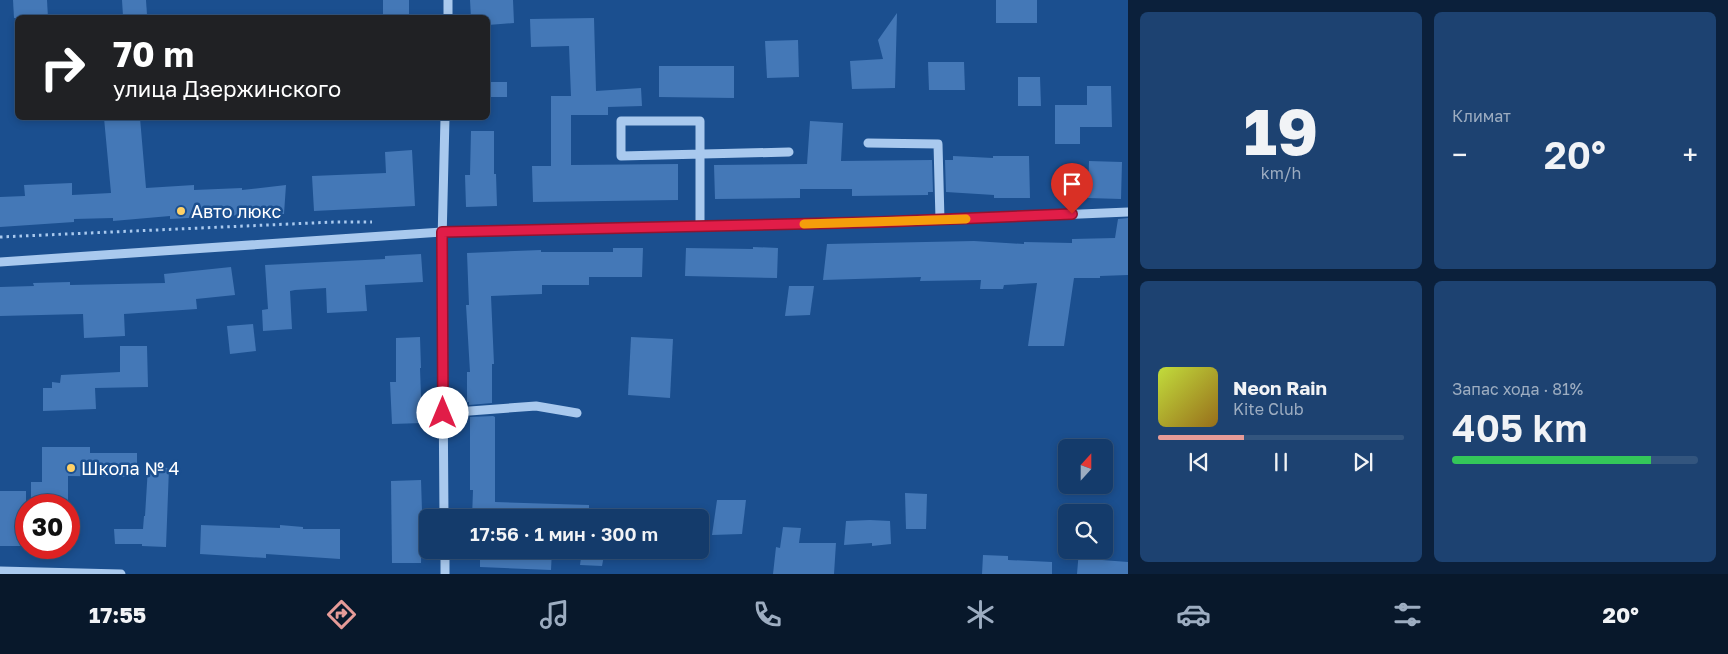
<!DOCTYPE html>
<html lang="ru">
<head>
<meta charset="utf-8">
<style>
  :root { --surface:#143b6b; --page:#1d4271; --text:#f1f3f6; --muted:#9dadc1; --line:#33557e; --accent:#e69b98 }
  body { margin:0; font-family:"Golos Text",sans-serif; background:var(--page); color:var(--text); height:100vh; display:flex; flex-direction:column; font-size:19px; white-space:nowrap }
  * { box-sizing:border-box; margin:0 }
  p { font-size:16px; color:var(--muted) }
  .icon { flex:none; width:28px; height:28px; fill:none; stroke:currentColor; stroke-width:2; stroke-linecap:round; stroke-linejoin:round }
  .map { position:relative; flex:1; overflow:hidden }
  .side { display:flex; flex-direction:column; gap:12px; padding:12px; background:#0b203b; width:600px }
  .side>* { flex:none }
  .hud { position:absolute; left:15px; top:15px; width:475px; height:105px; border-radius:8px; box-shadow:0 2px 8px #0003,0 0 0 1px var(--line); background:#202124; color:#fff; overflow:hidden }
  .needle { width:32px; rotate:21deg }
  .fabs { position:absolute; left:1058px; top:439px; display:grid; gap:10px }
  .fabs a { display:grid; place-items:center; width:55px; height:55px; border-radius:8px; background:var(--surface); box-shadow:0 2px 8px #0003,0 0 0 1px var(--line); font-size:25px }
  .speed { position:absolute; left:15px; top:494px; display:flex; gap:10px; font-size:25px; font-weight:700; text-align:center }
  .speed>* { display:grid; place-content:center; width:65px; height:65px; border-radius:50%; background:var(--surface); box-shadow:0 2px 8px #0003,0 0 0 1px var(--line); line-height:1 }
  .speed .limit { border:8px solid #d22; background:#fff; color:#111 }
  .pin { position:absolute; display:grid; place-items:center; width:42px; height:42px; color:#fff; margin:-51px -21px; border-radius:50% 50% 50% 0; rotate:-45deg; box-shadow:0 0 5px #0007 }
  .pin .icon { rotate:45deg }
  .me { position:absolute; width:55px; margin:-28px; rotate:0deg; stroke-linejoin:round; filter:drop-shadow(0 0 4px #0008) }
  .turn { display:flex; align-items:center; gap:18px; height:105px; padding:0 15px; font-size:22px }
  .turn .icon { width:65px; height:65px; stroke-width:2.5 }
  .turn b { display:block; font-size:35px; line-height:42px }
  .big { font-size:38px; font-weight:600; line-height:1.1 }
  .side .widget { flex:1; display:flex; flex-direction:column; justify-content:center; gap:8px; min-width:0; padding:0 18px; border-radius:8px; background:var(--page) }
  .side .dial { align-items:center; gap:0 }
  .dial b { font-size:65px; line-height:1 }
  .song { display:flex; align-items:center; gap:15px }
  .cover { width:60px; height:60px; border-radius:8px; background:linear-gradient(135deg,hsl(70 70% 55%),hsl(40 70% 35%)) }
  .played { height:5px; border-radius:2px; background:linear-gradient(90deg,var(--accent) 35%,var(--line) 35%) }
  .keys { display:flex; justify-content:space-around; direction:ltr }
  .heat { display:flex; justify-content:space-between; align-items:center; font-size:28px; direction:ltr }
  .charge { height:8px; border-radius:4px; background:linear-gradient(90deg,#34c759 81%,var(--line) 0) }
  .side .tiles { flex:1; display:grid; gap:12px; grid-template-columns:repeat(2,1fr) }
  .trip { position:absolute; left:419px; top:509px; width:290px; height:50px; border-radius:8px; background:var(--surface); box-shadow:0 2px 8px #0003,0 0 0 1px var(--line); font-weight:600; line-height:50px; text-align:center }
  .menu { display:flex; height:80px; justify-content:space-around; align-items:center; background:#08182b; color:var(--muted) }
  .menu .icon { width:35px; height:35px }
  .menu .on { color:var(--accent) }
  .menu b { font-size:22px; color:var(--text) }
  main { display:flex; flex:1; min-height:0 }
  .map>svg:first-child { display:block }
</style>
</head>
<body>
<main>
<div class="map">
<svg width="1128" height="574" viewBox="0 0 1128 574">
  <rect width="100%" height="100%" fill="#1b4f8f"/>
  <g fill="#4478b7">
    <polygon points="13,0 47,0 48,18 14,18"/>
    <polygon points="122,0 146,0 147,15 123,16"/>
    <rect x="383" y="0" width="26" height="18"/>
    <polygon points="470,0 513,0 514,23 488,25 488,18 471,18"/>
    <rect x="996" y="0" width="41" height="23"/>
    <polygon points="897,13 895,88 852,89 850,61 883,59 878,40"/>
    <polygon points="594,18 596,91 641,88 642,106 608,107 608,115 571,115 571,165 678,164 678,200 533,202 532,166 551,166 551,96 571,96 569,46 531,47 530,19"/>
    <polygon points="798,40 799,77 767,78 765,41"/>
    <polygon points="928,62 964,62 965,90 929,90"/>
    <polygon points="659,66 734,66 734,98 659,97"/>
    <polygon points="1018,77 1040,77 1041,106 1018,106"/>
    <rect x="488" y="82" width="19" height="15"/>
    <polygon points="1087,86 1111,86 1112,127 1080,127 1080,144 1055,144 1055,105 1087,105"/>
    <polygon points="104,118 140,118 146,188 194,185 194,190 242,188 242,190 286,185 284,214 261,215 261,214 170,219 170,216 113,221 113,218 74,219 74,222 0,227 0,197 25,196 24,185 72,183 72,195 111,193"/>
    <polygon points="810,121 843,123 841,161 932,160 933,192 928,192 928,195 852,196 852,189 800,189 800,198 715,199 714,165 807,164"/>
    <polygon points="471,131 494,131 494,174 496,174 497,206 466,207 465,175 470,175"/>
    <polygon points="412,150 415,206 314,211 312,176 386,173 385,152"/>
    <polygon points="953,156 993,158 993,156 1029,156 1030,198 994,198 994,195 946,192 945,160 953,160"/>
    <polygon points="1089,161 1122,162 1121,199 1088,198"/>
    <polygon points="1128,218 1128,275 1100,276 1100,278 1074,278 1064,346 1028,346 1037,283 1004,285 1003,289 980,289 981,280 920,281 921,277 823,280 827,244 974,241 1024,244 1024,242 1072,243 1072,239 1115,238 1118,219"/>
    <polygon points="753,247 778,248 777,278 685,276 686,248 753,249"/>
    <polygon points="613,248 643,248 642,277 589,277 589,285 542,285 542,294 491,296 494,364 492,364 492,403 469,405 469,402 467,402 467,372 470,372 466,305 469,305 467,253 541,250 541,252 613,252"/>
    <polygon points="421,254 423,282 365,285 367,311 327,313 326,288 295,290 290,291 292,329 263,331 262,310 268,309 265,265 385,259 385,256"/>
    <polygon points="231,267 235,295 196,299 197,309 124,314 125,336 84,338 83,314 0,316 0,287 34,286 33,283 70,282 70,285 165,283 164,274"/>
    <polygon points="789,286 814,286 810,315 785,316"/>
    <polygon points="253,324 256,351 230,354 227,326"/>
    <polygon points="420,337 421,368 420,368 422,423 392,424 390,382 396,382 396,338"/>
    <polygon points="631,337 673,339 670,398 628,395"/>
    <polygon points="120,346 147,346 148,387 95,388 96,409 43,411 43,388 52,388 52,382 60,383 61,375 120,372"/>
    <polygon points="493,416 495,417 495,502 589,505 589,518 472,518 473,490 470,490 470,417"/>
    <polygon points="42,447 90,447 90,453 137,453 137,477 68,476 68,505 31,505 31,482 42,482"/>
    <polygon points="148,467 169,468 166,547 142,546 142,544 115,544 114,529 143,529 144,516 145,516"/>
    <polygon points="421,480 422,511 421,563 392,563 391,481"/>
    <rect x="0" y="491" width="26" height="55"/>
    <polygon points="905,493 927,494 926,529 906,529"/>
    <polygon points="717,500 746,500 742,534 712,535"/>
    <polygon points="870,520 890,521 891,544 872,546 872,543 844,545 846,521"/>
    <polygon points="201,525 280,528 280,525 303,527 303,529 340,529 340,559 266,554 266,558 200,554"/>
    <polygon points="783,527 801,528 799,543 836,543 834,574 773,574 776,547 780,548"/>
    <polygon points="480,550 552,550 551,570 480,567"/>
    <polygon points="582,550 605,550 602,566 580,565"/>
    <polygon points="1079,550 1102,550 1102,560 1128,562 1128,574 1077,574"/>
    <polygon points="983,555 1008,556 1008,560 1052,562 1052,574 982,574"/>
  </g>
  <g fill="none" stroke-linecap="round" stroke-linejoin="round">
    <polyline stroke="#a9c9ee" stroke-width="3" stroke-dasharray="2.5 4" stroke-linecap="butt" points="0,237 334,222 372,222"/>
    <g stroke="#a9c9ee" stroke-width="9">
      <polyline points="448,18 448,0"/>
      <polyline points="868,143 938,144 940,220"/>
      <polyline points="700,227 700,121 621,121 621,156 789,152"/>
      <polyline points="0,262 442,232 940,220 1128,212"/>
      <polyline points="443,413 536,406 577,413"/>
      <polyline points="444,518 442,241 445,118"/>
      <polyline points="445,550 445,574"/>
      <polyline points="0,571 121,574"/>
    </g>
  </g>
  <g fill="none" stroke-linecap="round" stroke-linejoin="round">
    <g stroke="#92132f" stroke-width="12">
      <polyline id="route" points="443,413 442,232 880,222 1072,214"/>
    </g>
    <use href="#route" stroke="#e11d48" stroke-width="9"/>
    <polyline stroke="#f59e0b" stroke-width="9" points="804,224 966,219"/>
  </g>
  <g fill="#ffd166" stroke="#1b4f8f" stroke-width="2">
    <circle cx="181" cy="211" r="5"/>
    <circle cx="71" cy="468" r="5"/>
  </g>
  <g text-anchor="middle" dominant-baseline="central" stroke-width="5" stroke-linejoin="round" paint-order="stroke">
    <g font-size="18" fill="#fff" stroke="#1b4f8f" text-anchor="start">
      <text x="191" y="211">Авто люкс</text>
      <text x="81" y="468">Школа № 4</text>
    </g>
  </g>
</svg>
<div class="fabs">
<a><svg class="needle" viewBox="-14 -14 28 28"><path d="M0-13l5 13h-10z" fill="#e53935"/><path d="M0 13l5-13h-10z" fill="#9dadc1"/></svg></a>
<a><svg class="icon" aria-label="search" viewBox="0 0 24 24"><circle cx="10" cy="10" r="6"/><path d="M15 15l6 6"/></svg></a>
</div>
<div class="speed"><div class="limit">30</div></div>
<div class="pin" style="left:1072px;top:214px;background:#d93025"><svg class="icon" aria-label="arrive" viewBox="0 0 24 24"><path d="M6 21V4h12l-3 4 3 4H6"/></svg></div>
<svg class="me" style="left:443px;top:413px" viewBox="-20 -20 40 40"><circle r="19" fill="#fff"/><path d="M0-13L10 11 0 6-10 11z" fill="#e11d48"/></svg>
<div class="trip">17:56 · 1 мин · 300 m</div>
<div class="hud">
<div class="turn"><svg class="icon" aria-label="right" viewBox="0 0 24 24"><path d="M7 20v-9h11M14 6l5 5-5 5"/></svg><div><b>70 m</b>улица Дзержинского</div></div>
</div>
</div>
<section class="side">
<div class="tiles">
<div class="widget dial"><b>19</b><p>km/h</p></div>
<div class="widget"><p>Климат</p>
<div class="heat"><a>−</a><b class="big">20°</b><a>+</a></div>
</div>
<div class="widget">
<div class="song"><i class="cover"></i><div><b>Neon Rain</b><p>Kite Club</p></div></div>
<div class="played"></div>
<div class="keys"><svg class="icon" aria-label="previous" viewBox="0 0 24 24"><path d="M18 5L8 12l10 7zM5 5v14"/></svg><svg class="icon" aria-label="pause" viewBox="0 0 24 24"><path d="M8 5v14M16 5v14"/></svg><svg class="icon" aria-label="next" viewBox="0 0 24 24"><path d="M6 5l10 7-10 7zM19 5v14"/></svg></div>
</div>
<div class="widget"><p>Запас хода · 81%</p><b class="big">405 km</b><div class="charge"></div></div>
</div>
</section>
</main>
<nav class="menu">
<b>17:55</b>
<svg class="icon on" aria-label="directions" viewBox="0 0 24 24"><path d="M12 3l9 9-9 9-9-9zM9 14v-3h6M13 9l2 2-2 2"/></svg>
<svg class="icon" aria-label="music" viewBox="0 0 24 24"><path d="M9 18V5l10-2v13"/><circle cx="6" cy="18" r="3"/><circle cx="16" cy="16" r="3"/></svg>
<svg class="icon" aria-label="phone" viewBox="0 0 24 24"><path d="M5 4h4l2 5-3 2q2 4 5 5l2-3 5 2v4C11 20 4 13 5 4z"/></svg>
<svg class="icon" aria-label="climate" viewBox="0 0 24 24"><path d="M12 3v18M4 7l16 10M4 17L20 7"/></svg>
<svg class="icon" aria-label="car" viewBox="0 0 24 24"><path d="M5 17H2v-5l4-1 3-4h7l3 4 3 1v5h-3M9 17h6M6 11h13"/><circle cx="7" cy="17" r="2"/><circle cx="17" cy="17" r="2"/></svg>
<svg class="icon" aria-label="filters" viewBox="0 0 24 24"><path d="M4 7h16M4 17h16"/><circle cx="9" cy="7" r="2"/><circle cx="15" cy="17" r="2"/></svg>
<b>20°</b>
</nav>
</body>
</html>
